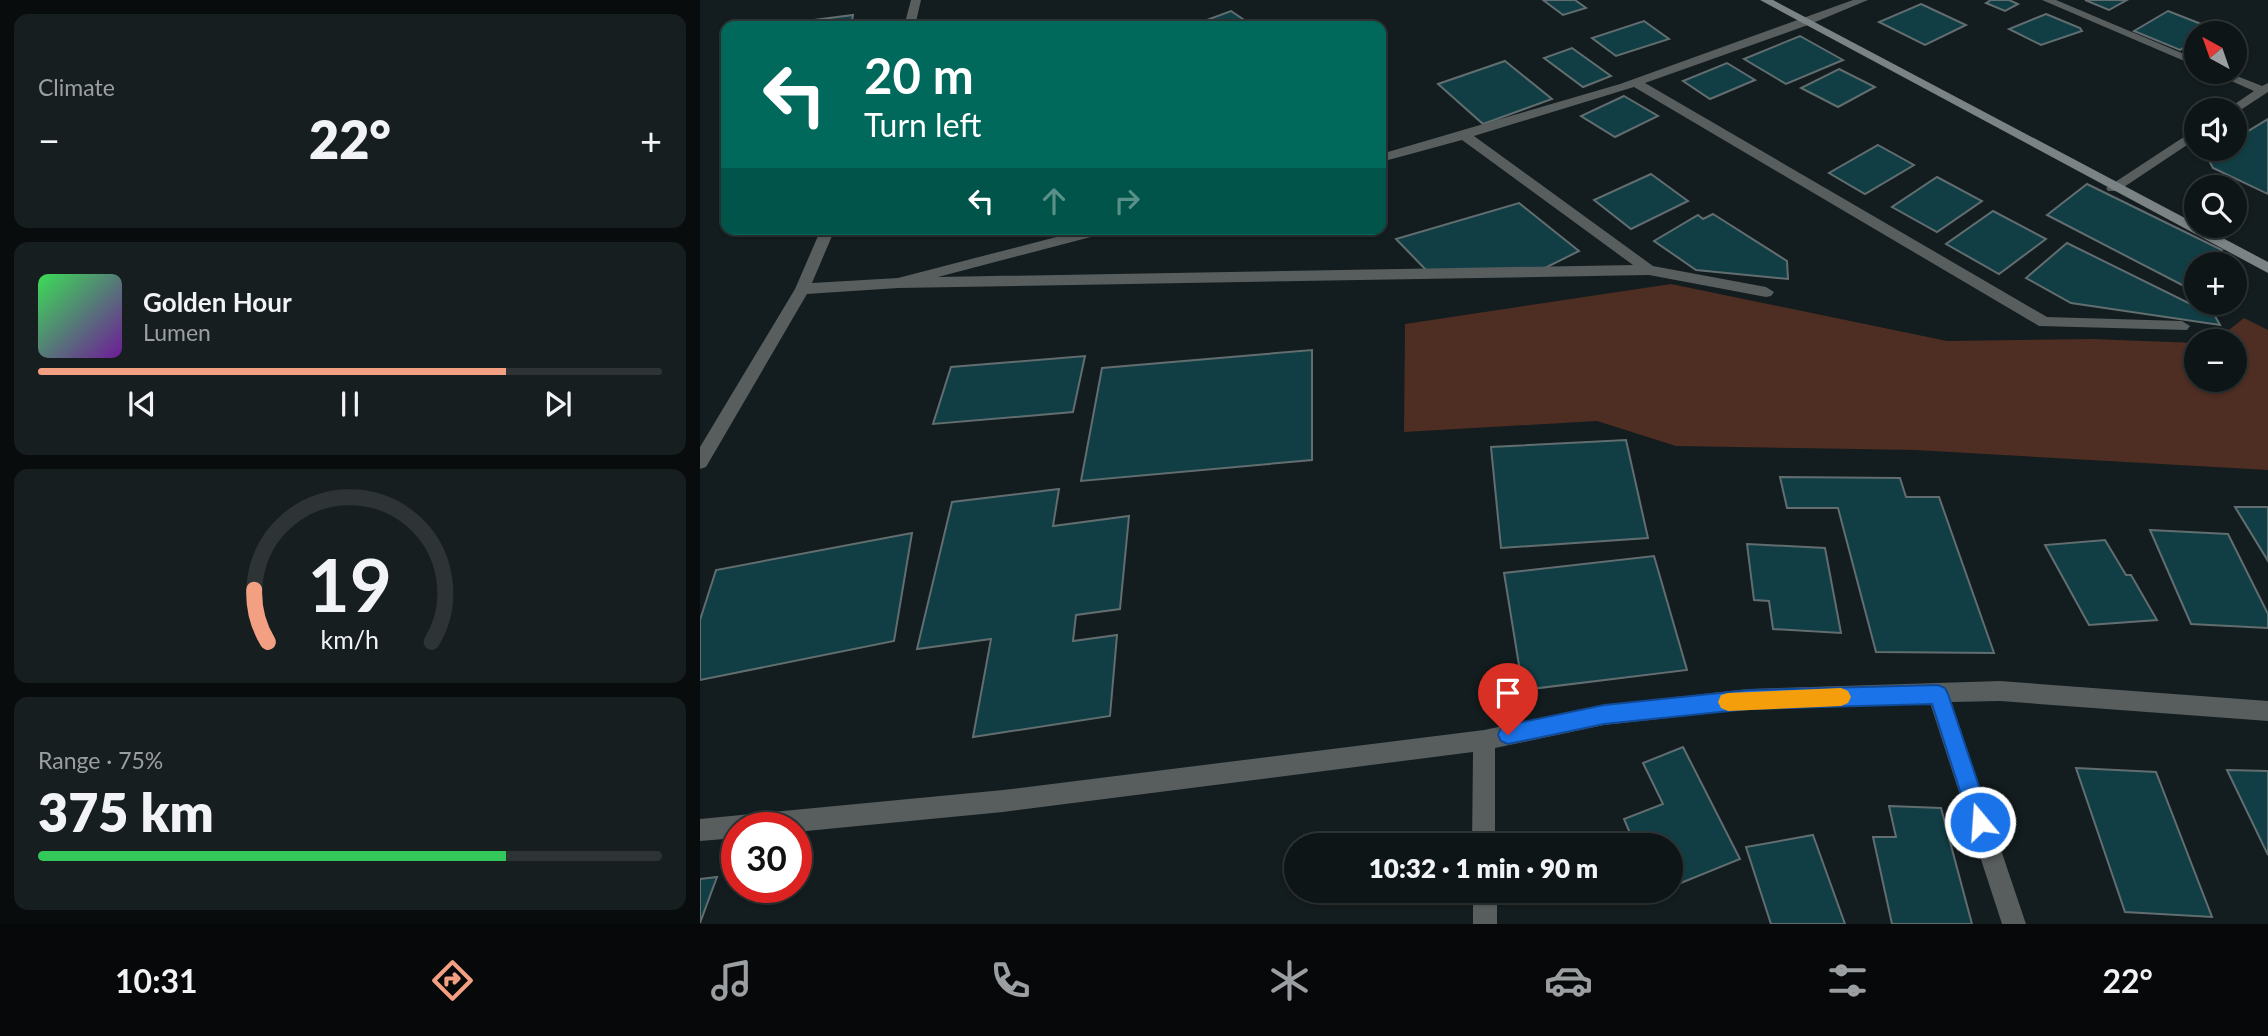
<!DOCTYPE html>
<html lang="en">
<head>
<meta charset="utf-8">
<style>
  :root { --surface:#0e1516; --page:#171e1f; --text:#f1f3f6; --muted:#9b9fa1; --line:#2e3435; --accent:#f39f82 }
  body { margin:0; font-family:Lato,sans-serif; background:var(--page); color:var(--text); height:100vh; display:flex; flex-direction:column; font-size:26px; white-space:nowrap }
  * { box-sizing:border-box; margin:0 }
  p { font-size:23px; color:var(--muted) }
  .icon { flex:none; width:38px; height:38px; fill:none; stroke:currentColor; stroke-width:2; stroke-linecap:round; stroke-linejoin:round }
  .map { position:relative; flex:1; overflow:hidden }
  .sheet { display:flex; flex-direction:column; gap:14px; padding:14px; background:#080c0c; width:700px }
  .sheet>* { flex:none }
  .hud { position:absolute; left:21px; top:21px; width:665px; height:214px; border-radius:14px; box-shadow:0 2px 5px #0004,0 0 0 2px var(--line); background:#00695c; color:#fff; overflow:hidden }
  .needle { width:46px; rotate:320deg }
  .fabs { position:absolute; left:1484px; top:21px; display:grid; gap:14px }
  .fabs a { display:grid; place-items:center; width:63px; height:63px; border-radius:50%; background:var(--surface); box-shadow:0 2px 5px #0004,0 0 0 2px var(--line); font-size:35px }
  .speed { position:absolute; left:21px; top:812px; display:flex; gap:14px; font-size:35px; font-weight:700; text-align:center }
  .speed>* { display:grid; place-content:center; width:91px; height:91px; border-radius:50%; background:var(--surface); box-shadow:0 2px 5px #0004,0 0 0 2px var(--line); line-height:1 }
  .speed .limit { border:10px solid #d22; background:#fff; color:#111 }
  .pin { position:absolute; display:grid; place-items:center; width:60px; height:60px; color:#fff; margin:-72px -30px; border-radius:50% 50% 50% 0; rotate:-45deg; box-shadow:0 0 7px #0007 }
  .pin .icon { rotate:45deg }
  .me { position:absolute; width:77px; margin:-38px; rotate:342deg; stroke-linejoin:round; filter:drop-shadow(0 0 5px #0008) }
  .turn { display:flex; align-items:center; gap:24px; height:147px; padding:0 28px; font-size:32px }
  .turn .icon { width:91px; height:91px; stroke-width:2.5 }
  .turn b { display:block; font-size:49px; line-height:60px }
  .lanes { display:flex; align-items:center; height:66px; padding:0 28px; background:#0003; justify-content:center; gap:35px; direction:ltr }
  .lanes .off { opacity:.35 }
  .big { font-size:52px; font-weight:800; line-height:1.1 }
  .sheet .tile { flex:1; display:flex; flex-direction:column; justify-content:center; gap:10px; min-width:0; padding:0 24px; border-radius:14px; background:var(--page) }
  .sheet .dial { align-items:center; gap:0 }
  .dial svg { height:182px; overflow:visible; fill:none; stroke:var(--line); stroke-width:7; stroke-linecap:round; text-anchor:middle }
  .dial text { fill:var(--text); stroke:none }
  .song { display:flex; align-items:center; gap:21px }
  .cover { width:84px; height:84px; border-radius:10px; background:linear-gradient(135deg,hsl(130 70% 55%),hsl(280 70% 35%)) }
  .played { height:7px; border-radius:4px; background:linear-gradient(90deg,var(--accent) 75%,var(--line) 75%) }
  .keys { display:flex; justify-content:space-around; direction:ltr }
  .heat { display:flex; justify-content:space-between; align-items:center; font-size:38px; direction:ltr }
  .charge { height:10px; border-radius:5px; background:linear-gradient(90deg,#34c759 75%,var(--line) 0) }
  .trip { position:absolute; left:584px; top:833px; width:399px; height:70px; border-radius:35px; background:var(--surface); box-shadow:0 2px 5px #0004,0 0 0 2px var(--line); font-weight:800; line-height:70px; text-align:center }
  .menu { display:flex; height:112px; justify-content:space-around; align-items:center; background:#060809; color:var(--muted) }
  .menu .icon { width:49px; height:49px }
  .menu .on { color:var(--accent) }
  .menu b { font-size:32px; color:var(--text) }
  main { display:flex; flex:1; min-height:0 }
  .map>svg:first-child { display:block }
</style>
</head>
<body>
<main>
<section class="sheet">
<div class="tile"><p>Climate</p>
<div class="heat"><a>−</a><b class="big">22°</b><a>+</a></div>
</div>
<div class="tile">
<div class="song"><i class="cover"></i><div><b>Golden Hour</b><p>Lumen</p></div></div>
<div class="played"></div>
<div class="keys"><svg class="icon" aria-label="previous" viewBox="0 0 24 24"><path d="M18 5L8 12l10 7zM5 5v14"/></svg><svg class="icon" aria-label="pause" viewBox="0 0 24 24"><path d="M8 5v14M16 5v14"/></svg><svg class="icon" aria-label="next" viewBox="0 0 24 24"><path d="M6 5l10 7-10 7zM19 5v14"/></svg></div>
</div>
<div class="tile dial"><svg viewBox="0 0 100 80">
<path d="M14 69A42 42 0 1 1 86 69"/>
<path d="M14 69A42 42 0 0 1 8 46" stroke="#f39f82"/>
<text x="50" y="56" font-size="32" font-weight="700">19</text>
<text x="50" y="72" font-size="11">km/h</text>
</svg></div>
<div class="tile"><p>Range · 75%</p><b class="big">375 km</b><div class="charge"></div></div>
</section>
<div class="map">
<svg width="1568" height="924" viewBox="0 0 1568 924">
  <rect width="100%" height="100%" fill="#131c1e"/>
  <polygon fill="#4e2d22" points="971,284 1247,341 1393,339 1496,343 1496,380 1535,380 1535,341 1515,341 1544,318 1568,330 1568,470 1215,450 976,446 897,421 704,432 705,324"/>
  <g fill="#113e45" stroke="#626d6f" stroke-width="2">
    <polygon points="843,0 875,0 886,8 863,15"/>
    <polygon points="1291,0 1309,0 1318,4 1305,11 1286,3"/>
    <polygon points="1385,0 1427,0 1409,10"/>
    <polygon points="1221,4 1266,25 1225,45 1179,22"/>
    <polygon points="531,11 553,26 511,26 504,21"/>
    <polygon points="1468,11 1514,29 1507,33 1496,33 1496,40 1480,50 1434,31"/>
    <polygon points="1346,14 1380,28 1382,31 1341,45 1309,29"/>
    <polygon points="153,15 151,26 98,26 99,22"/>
    <polygon points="944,21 969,39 916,56 892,38"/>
    <polygon points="1100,36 1143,60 1086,84 1044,59"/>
    <polygon points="872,48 911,76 883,87 844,58"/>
    <polygon points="805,61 852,99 783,124 738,84"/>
    <polygon points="1027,63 1055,80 1010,99 983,81"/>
    <polygon points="1139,69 1175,87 1138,107 1101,88"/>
    <polygon points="924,96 958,116 915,137 881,116"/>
    <polygon points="1568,119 1568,194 1513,168 1507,157 1519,149 1535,149 1535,139"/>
    <polygon points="1178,145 1214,165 1165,194 1129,173"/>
    <polygon points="951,174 988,201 931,229 894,200"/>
    <polygon points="1237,177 1282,201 1237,232 1192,207"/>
    <polygon points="1387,184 1522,250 1506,264 1496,264 1496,274 1484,286 1347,215"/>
    <polygon points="819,203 879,251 845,268 728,272 696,239"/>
    <polygon points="1293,211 1346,239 1299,274 1246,244"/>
    <polygon points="1013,214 1087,261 1088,279 996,270 954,241 998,215 1003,219"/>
    <polygon points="1367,243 1515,316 1520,325 1371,303 1326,278"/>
    <polygon points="612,350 612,460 381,481 402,368"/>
    <polygon points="385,356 373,412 233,424 251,367"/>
    <polygon points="926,440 948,538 801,548 791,447"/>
    <polygon points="1080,477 1200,478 1206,497 1239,497 1294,653 1176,652 1138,508 1087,508"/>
    <polygon points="359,489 353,526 429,516 420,609 376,615 373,641 417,635 410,716 273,737 291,639 217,649 252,502"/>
    <polygon points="1535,507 1568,507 1568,561"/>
    <polygon points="1450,530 1528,534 1568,614 1568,628 1491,624"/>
    <polygon points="212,533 194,641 0,680 0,620 16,570"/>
    <polygon points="1405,540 1426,575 1431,575 1457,620 1389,625 1345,545"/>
    <polygon points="1047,544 1125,548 1141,633 1073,629 1069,601 1054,600"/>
    <polygon points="954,556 987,670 823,690 804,573"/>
    <polygon points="983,747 1040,859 971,887 971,845 935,845 924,819 963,804 943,763"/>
    <polygon points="1376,768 1456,772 1512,917 1425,912"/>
    <polygon points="1527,770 1568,771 1568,855"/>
    <polygon points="1189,806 1241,808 1272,924 1192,924 1173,837 1196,837"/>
    <polygon points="1113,835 1145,924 1071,924 1046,847"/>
    <polygon points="17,877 0,923 0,879"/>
  </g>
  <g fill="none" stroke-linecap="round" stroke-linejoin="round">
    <g fill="#585d5e" fill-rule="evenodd">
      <polygon points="211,0 221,0 215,26 204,26"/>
      <polygon points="1153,0 1168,0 1108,25 945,83 1347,317 1482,321 1490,326 1487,330 1339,326 934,87 774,136 953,266 1066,287 1074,292 1071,296 1066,297 949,275 198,288 107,294 6,467 0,469 0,447 95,289 121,229 135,229 112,283 198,278 387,229 412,229 410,232 238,277 933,265 762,140 681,162 681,154 920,84"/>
      <polygon points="1342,0 1356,0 1496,59 1496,66"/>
      <polygon points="1511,72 1527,72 1562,86 1568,83 1568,92 1536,113 1526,110 1554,91"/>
      <polygon points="1496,129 1496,139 1418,191 1408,191 1406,188"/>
      <polygon points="1300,681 1568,701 1568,721 1300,701 1251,702 1326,924 1302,924 1230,703 1049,709 904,725 795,748 795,845 772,845 773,752 303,812 96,832 96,828 37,828 37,838 0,841 0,819 303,790 784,730 904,705 1049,689"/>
      <rect x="773" y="891" width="24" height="33"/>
    </g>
    <polygon fill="#7b8385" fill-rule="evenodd" points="1060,0 1073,0 1568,262 1568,273"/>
  </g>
  <polygon fill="#1a73e8" stroke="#114b97" stroke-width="2" points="1238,685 1245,688 1248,694 1291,822 1288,829 1280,832 1273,829 1270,822 1232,704 1049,709 904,724 808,744 801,741 798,735 801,728 808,725 904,705 1049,690"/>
  <polygon fill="#f59e0b" points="1141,688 1148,691 1151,697 1148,703 1141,706 1028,711 1021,708 1018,702 1021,695 1028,693"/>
</svg>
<div class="fabs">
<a><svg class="needle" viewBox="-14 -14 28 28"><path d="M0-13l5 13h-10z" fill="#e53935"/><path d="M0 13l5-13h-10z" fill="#9b9fa1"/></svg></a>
<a><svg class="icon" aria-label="sound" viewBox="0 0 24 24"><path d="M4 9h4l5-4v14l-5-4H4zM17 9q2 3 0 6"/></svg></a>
<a><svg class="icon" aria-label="search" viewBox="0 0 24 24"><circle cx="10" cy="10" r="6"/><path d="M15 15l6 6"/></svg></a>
<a>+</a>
<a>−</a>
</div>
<div class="speed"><div class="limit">30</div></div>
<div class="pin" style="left:808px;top:735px;background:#d93025"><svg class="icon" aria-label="arrive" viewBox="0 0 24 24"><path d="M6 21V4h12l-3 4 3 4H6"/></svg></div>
<svg class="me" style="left:1280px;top:822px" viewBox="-20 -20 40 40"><circle r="17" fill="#1a73e8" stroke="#fff" stroke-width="3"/><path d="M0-11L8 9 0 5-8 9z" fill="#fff"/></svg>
<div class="trip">10:32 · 1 min · 90 m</div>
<div class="hud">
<div class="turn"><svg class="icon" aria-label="left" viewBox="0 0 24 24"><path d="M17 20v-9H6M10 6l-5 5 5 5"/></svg><div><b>20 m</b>Turn left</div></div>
<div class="lanes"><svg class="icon" aria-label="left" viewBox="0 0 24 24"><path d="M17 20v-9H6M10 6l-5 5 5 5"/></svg><svg class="icon off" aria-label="ahead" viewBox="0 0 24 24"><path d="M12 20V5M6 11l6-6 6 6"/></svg><svg class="icon off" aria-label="right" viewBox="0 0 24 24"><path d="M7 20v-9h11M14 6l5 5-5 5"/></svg></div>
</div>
</div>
</main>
<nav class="menu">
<b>10:31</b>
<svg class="icon on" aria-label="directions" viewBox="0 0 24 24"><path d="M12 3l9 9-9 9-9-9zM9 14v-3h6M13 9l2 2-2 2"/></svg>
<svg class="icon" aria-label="music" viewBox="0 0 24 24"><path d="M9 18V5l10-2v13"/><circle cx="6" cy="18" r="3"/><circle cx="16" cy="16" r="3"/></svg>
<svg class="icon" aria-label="phone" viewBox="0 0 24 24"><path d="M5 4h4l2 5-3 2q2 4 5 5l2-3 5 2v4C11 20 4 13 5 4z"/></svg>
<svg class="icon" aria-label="climate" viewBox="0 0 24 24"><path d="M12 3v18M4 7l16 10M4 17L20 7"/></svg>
<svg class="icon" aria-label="car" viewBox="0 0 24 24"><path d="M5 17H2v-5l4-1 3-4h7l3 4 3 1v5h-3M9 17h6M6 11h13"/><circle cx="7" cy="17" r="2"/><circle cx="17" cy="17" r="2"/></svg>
<svg class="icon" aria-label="filters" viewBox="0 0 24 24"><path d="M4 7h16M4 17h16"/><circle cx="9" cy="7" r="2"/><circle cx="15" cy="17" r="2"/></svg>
<b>22°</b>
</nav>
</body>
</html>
